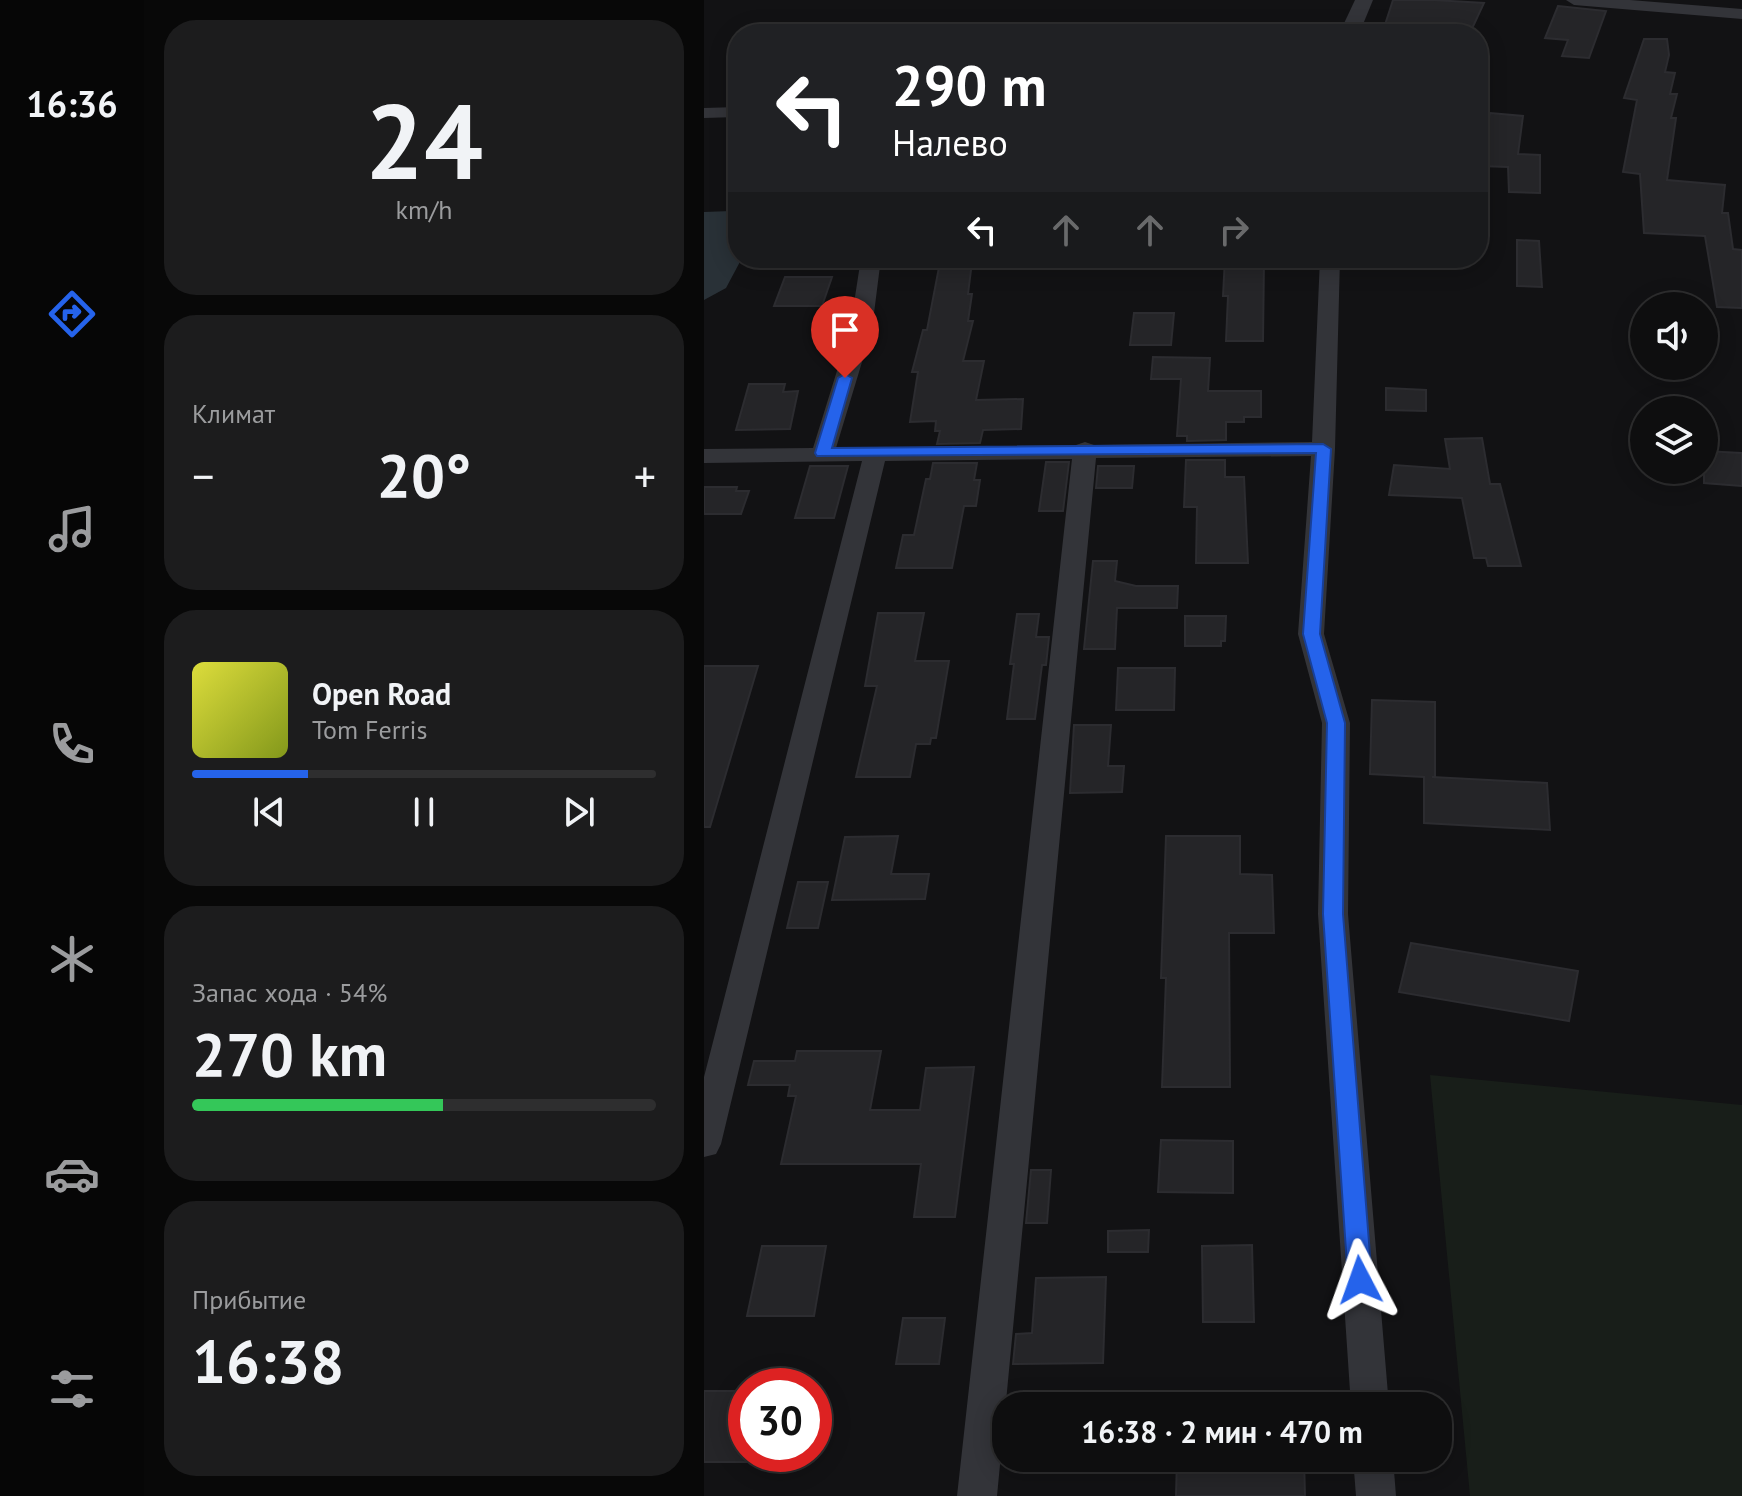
<!DOCTYPE html>
<html lang="ru">
<head>
<meta charset="utf-8">
<style>
  :root { --surface:#0e0e0f; --page:#1c1c1d; --text:#f1f3f6; --muted:#9b9c9e; --line:#2e2e2f; --accent:#2563eb }
  body { margin:0; font-family:"PT Sans",sans-serif; background:var(--page); color:var(--text); height:100vh; display:flex; flex-direction:column; font-size:30px; white-space:nowrap }
  * { box-sizing:border-box; margin:0 }
  p { font-size:26px; color:var(--muted) }
  .icon { flex:none; width:44px; height:44px; fill:none; stroke:currentColor; stroke-width:2; stroke-linecap:round; stroke-linejoin:round }
  .map { position:relative; flex:1; overflow:hidden }
  .details { display:flex; flex-direction:column; gap:20px; padding:20px; background:#080808; width:560px }
  .details>* { flex:none }
  .hud { position:absolute; left:24px; top:24px; width:760px; height:244px; border-radius:32px; box-shadow:0 4px 20px #0003,0 0 0 2px var(--line); background:#202124; color:#fff; overflow:hidden }
  .fabs { position:absolute; left:926px; top:292px; display:grid; gap:16px }
  .fabs a { display:grid; place-items:center; width:88px; height:88px; border-radius:50%; background:var(--surface); box-shadow:0 4px 20px #0003,0 0 0 2px var(--line); font-size:40px }
  .speed { position:absolute; left:24px; top:1368px; display:flex; gap:16px; font-size:40px; font-weight:700; text-align:center }
  .speed>* { display:grid; place-content:center; width:104px; height:104px; border-radius:50%; background:var(--surface); box-shadow:0 4px 20px #0003,0 0 0 2px var(--line); line-height:1 }
  .speed .limit { border:12px solid #d22; background:#fff; color:#111 }
  .pin { position:absolute; display:grid; place-items:center; width:68px; height:68px; color:#fff; margin:-82px -34px; border-radius:50% 50% 50% 0; rotate:-45deg; box-shadow:0 0 8px #0007 }
  .pin .icon { rotate:45deg }
  .me { position:absolute; width:88px; margin:-44px; rotate:356deg; stroke-linejoin:round; filter:drop-shadow(0 0 6px #0008) }
  .turn { display:flex; align-items:center; gap:28px; height:168px; padding:0 32px; font-size:36px }
  .turn .icon { width:104px; height:104px; stroke-width:2.5 }
  .turn b { display:block; font-size:56px; line-height:68px }
  .lanes { display:flex; align-items:center; height:76px; padding:0 32px; background:#0003; justify-content:center; gap:40px; direction:ltr }
  .lanes .off { opacity:.35 }
  .big { font-size:60px; font-weight:700; line-height:1.1 }
  .details .tile { flex:1; display:flex; flex-direction:column; justify-content:center; gap:12px; min-width:0; padding:0 28px; border-radius:32px; background:var(--page) }
  .details .dial { align-items:center; gap:0 }
  .dial b { font-size:104px; line-height:1 }
  .song { display:flex; align-items:center; gap:24px }
  .cover { width:96px; height:96px; border-radius:12px; background:linear-gradient(135deg,hsl(60 70% 55%),hsl(70 70% 35%)) }
  .played { height:8px; border-radius:4px; background:linear-gradient(90deg,var(--accent) 25%,var(--line) 25%) }
  .keys { display:flex; justify-content:space-around; direction:ltr }
  .heat { display:flex; justify-content:space-between; align-items:center; font-size:44px; direction:ltr }
  .charge { height:12px; border-radius:6px; background:linear-gradient(90deg,#34c759 54%,var(--line) 0) }
  .trip { position:absolute; left:288px; top:1392px; width:460px; height:80px; border-radius:32px; background:var(--surface); box-shadow:0 4px 20px #0003,0 0 0 2px var(--line); font-weight:700; line-height:80px; text-align:center }
  main { display:flex; flex:1; min-height:0 }
  .tabs { display:flex; flex-direction:column; width:144px; justify-content:space-around; align-items:center; background:#060606; color:var(--muted) }
  .tabs .icon { width:56px; height:56px }
  .tabs .selected { color:var(--accent) }
  .tabs b { font-size:36px; color:var(--text) }
  .map>svg:first-child { display:block }
</style>
</head>
<body>
<main>
<nav class="tabs">
<b>16:36</b>
<svg class="icon selected" aria-label="directions" viewBox="0 0 24 24"><path d="M12 3l9 9-9 9-9-9zM9 14v-3h6M13 9l2 2-2 2"/></svg>
<svg class="icon" aria-label="music" viewBox="0 0 24 24"><path d="M9 18V5l10-2v13"/><circle cx="6" cy="18" r="3"/><circle cx="16" cy="16" r="3"/></svg>
<svg class="icon" aria-label="phone" viewBox="0 0 24 24"><path d="M5 4h4l2 5-3 2q2 4 5 5l2-3 5 2v4C11 20 4 13 5 4z"/></svg>
<svg class="icon" aria-label="climate" viewBox="0 0 24 24"><path d="M12 3v18M4 7l16 10M4 17L20 7"/></svg>
<svg class="icon" aria-label="car" viewBox="0 0 24 24"><path d="M5 17H2v-5l4-1 3-4h7l3 4 3 1v5h-3M9 17h6M6 11h13"/><circle cx="7" cy="17" r="2"/><circle cx="17" cy="17" r="2"/></svg>
<svg class="icon" aria-label="filters" viewBox="0 0 24 24"><path d="M4 7h16M4 17h16"/><circle cx="9" cy="7" r="2"/><circle cx="15" cy="17" r="2"/></svg>
</nav>
<section class="details">
<div class="tile dial"><b>24</b><p>km/h</p></div>
<div class="tile"><p>Климат</p>
<div class="heat"><a>−</a><b class="big">20°</b><a>+</a></div>
</div>
<div class="tile">
<div class="song"><i class="cover"></i><div><b>Open Road</b><p>Tom Ferris</p></div></div>
<div class="played"></div>
<div class="keys"><svg class="icon" aria-label="previous" viewBox="0 0 24 24"><path d="M18 5L8 12l10 7zM5 5v14"/></svg><svg class="icon" aria-label="pause" viewBox="0 0 24 24"><path d="M8 5v14M16 5v14"/></svg><svg class="icon" aria-label="next" viewBox="0 0 24 24"><path d="M6 5l10 7-10 7zM19 5v14"/></svg></div>
</div>
<div class="tile"><p>Запас хода · 54%</p><b class="big">270 km</b><div class="charge"></div></div>
<div class="tile"><p>Прибытие</p><b class="big">16:38</b></div>
</section>
<div class="map">
<svg width="1038" height="1496" viewBox="0 0 1038 1496">
  <rect width="100%" height="100%" fill="#121214"/>
  <polygon fill="#181e19" points="726,1075 1038,1105 1038,1496 766,1496"/>
  <polygon fill="#293137" points="27,211 34,212 34,258 38,258 22,288 0,300 0,212"/>
  <g fill="#252528" stroke="#2c2c30" stroke-width="2">
    <polygon points="689,0 730,0 780,3 766,33 712,28 710,34 678,34"/>
    <polygon points="854,6 902,11 885,58 858,56 864,40 841,38"/>
    <polygon points="940,39 963,39 965,55 961,72 971,73 966,94 973,94 967,118 972,118 963,180 1021,185 1018,213 1024,213 1029,249 1038,250 1038,308 1013,307 1001,236 940,233 936,174 919,172 933,100 920,98"/>
    <polygon points="786,113 819,116 814,154 836,155 836,193 805,192 804,167 777,166"/>
    <polygon points="813,240 835,241 838,287 813,286"/>
    <polygon points="521,258 560,258 559,341 522,341 524,296 519,296"/>
    <polygon points="236,262 268,262 264,294 268,294 264,321 269,321 259,361 280,361 272,400 319,399 317,429 279,430 276,443 233,444 236,431 231,431 232,421 206,422 214,372 208,372 219,330 223,330"/>
    <polygon points="81,277 128,277 118,306 70,306"/>
    <polygon points="430,313 470,313 467,345 426,345"/>
    <polygon points="449,357 506,358 504,391 557,391 557,417 540,417 540,422 522,422 522,440 483,441 483,436 473,436 477,379 447,379"/>
    <polygon points="45,384 81,384 79,392 94,391 86,429 32,430"/>
    <polygon points="682,388 722,390 722,411 682,410"/>
    <polygon points="778,438 786,484 796,484 817,566 784,566 782,558 770,558 758,498 685,495 690,465 746,469 741,439"/>
    <polygon points="1000,451 1038,453 1038,486 1000,483"/>
    <polygon points="482,460 521,460 521,477 540,477 544,563 492,563 493,507 480,507"/>
    <polygon points="342,462 365,462 359,511 335,511"/>
    <polygon points="229,463 273,463 270,480 276,480 272,506 260,506 248,568 192,568 199,535 210,535 222,479 226,479"/>
    <polygon points="106,466 144,466 130,518 91,518"/>
    <polygon points="394,466 430,466 428,488 392,488"/>
    <polygon points="0,487 33,487 32,491 45,491 37,514 0,514"/>
    <polygon points="389,561 413,561 411,581 432,586 474,586 473,608 413,608 411,649 380,649"/>
    <polygon points="174,613 220,613 211,661 245,661 232,738 227,738 226,744 212,744 206,777 152,777 173,686 161,686"/>
    <polygon points="313,614 335,614 332,637 345,637 342,665 338,665 331,719 303,719 310,664 306,664"/>
    <polygon points="481,616 522,616 521,641 517,641 517,646 481,646"/>
    <polygon points="0,666 54,666 6,827 0,827"/>
    <polygon points="414,668 471,668 470,710 412,710"/>
    <polygon points="668,700 731,702 731,777 728,777 843,783 846,830 720,823 720,777 666,774"/>
    <polygon points="370,725 407,725 404,766 420,766 418,792 366,793"/>
    <polygon points="194,836 187,874 225,874 221,899 128,900 141,837"/>
    <polygon points="462,836 536,836 536,874 568,875 570,933 525,933 526,1087 458,1087 462,978 457,978"/>
    <polygon points="94,882 124,882 114,928 83,928"/>
    <polygon points="707,943 874,971 865,1021 695,992"/>
    <polygon points="93,1051 177,1051 166,1110 216,1110 222,1068 270,1067 251,1217 210,1217 217,1164 77,1164 92,1096 84,1096 86,1085 44,1085 50,1061 91,1061"/>
    <polygon points="457,1140 529,1141 529,1193 454,1192"/>
    <polygon points="327,1170 347,1170 343,1223 322,1223"/>
    <polygon points="445,1230 444,1252 404,1252 404,1231"/>
    <polygon points="548,1245 550,1322 499,1322 498,1246"/>
    <polygon points="58,1246 122,1246 110,1316 43,1316"/>
    <polygon points="402,1277 399,1363 309,1364 312,1334 328,1333 332,1278"/>
    <polygon points="199,1318 241,1318 235,1364 192,1364"/>
    <rect x="0" y="1391" width="42" height="71"/>
    <polygon points="473,1458 600,1458 601,1496 472,1496"/>
  </g>
  <g fill="none" stroke-linecap="round" stroke-linejoin="round">
    <g fill="#333439" fill-rule="evenodd">
      <polygon points="862,0 926,0 1038,9 1038,19 870,5"/>
      <polygon points="34,107 34,117 0,118 0,108"/>
      <polygon points="157,258 177,258 168,329 132,448 372,445 381,442 390,445 608,442 616,258 636,258 631,449 620,634 646,723 644,914 685,1406 647,1406 614,914 618,723 594,634 607,456 392,458 293,1496 253,1496 368,459 181,461 17,1144 12,1154 0,1157 0,1077 158,461 0,463 0,449 109,448 146,329"/>
      <polygon points="649,1458 689,1458 692,1496 652,1496"/>
    </g>
    <polygon fill="#333439" fill-rule="evenodd" points="651,0 669,0 655,34 635,34"/>
  </g>
  <polygon fill="#2563eb" stroke="#184099" stroke-width="2" points="141,374 148,378 128,448 619,444 627,449 616,634 641,723 639,914 668,1280 665,1287 656,1290 648,1287 644,1280 619,914 623,723 599,634 612,453 113,456 111,453 134,378"/>
</svg>
<div class="fabs">
<a><svg class="icon" aria-label="sound" viewBox="0 0 24 24"><path d="M4 9h4l5-4v14l-5-4H4zM17 9q2 3 0 6"/></svg></a>
<a><svg class="icon" aria-label="layers" viewBox="0 0 24 24"><path d="M12 4l9 5-9 5-9-5zM3 14l9 5 9-5"/></svg></a>
</div>
<div class="speed"><div class="limit">30</div></div>
<div class="pin" style="left:141px;top:378px;background:#d93025"><svg class="icon" aria-label="arrive" viewBox="0 0 24 24"><path d="M6 21V4h12l-3 4 3 4H6"/></svg></div>
<svg class="me" style="left:656px;top:1280px" viewBox="-20 -20 40 40"><path d="M0-17L14 15 0 8-14 15z" fill="#2563eb" stroke="#fff" stroke-width="4"/></svg>
<div class="trip">16:38 · 2 мин · 470 m</div>
<div class="hud">
<div class="turn"><svg class="icon" aria-label="left" viewBox="0 0 24 24"><path d="M17 20v-9H6M10 6l-5 5 5 5"/></svg><div><b>290 m</b>Налево</div></div>
<div class="lanes"><svg class="icon" aria-label="left" viewBox="0 0 24 24"><path d="M17 20v-9H6M10 6l-5 5 5 5"/></svg><svg class="icon off" aria-label="ahead" viewBox="0 0 24 24"><path d="M12 20V5M6 11l6-6 6 6"/></svg><svg class="icon off" aria-label="ahead" viewBox="0 0 24 24"><path d="M12 20V5M6 11l6-6 6 6"/></svg><svg class="icon off" aria-label="right" viewBox="0 0 24 24"><path d="M7 20v-9h11M14 6l5 5-5 5"/></svg></div>
</div>
</div>
</main>
</body>
</html>
